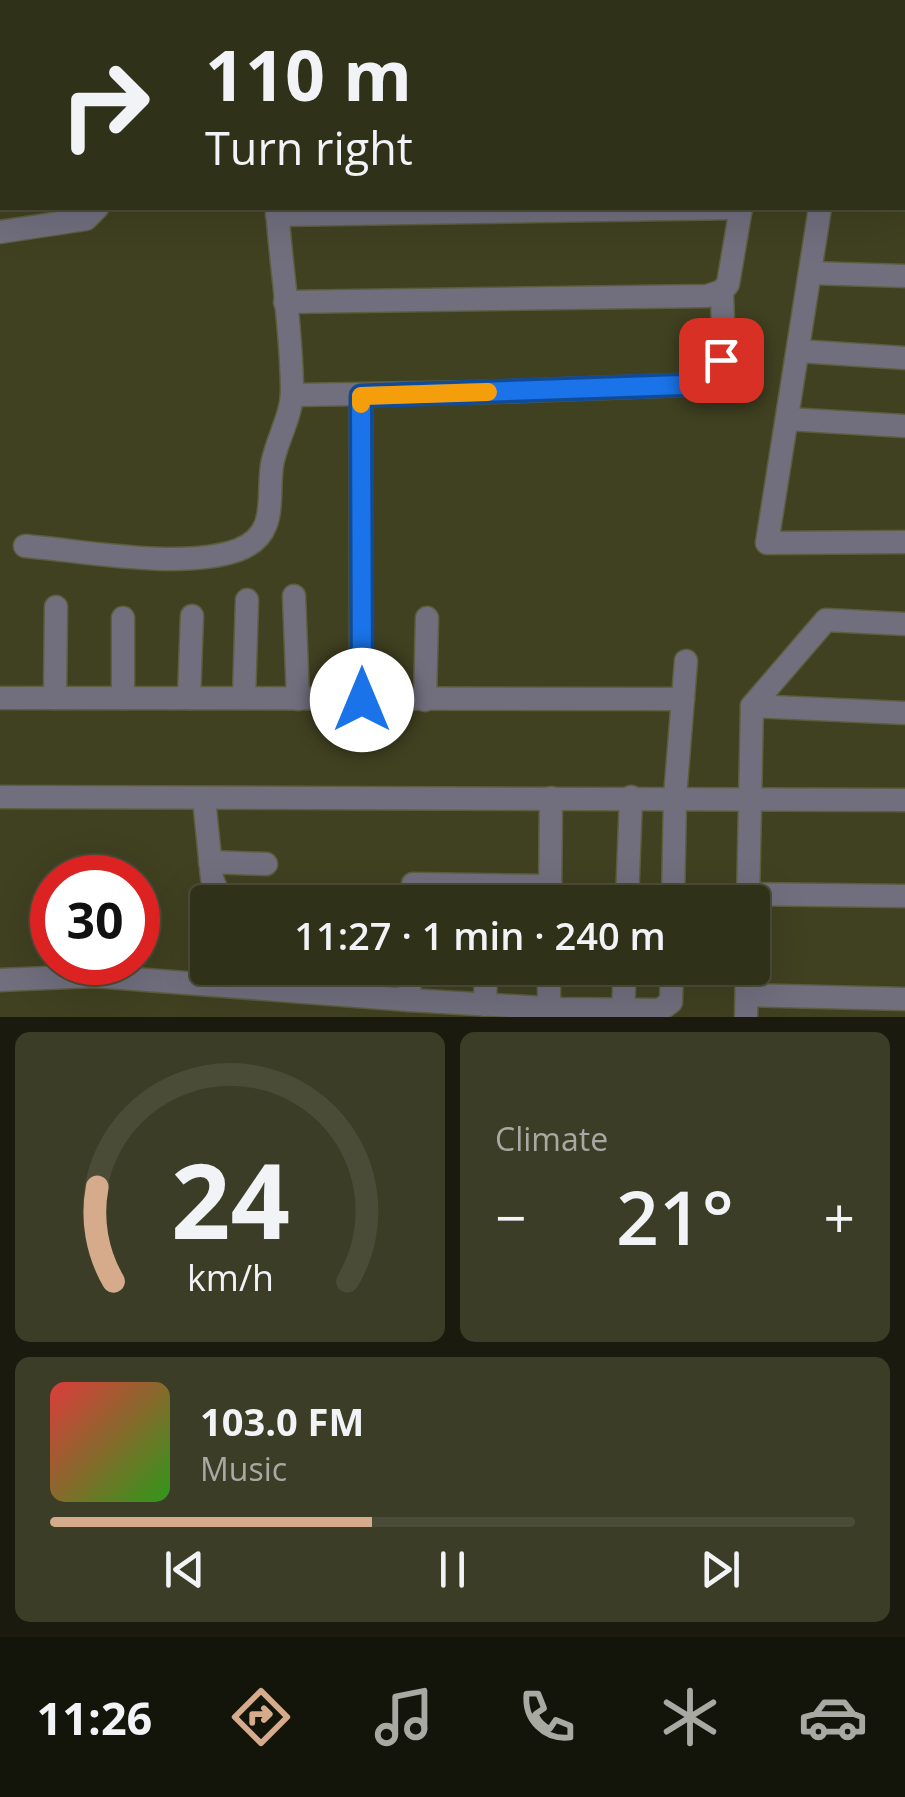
<!DOCTYPE html>
<html lang="en">
<head>
<meta charset="utf-8">
<style>
  :root { --surface:#303119; --page:#3c3d26; --text:#f1f3f6; --muted:#a8a9a2; --line:#4b4c38; --accent:#d6ab8b }
  body { margin:0; font-family:"Open Sans",sans-serif; background:var(--page); color:var(--text); height:100vh; display:flex; flex-direction:column; font-size:38px; white-space:nowrap }
  * { box-sizing:border-box; margin:0 }
  p { font-size:32px; color:var(--muted) }
  .icon { flex:none; width:55px; height:55px; fill:none; stroke:currentColor; stroke-width:2; stroke-linecap:round; stroke-linejoin:round }
  .map { position:relative; height:1017px; overflow:hidden }
  .side { display:flex; flex-direction:column; gap:15px; padding:15px; background:#1a1b0e; flex:1 }
  .side>* { flex:none }
  .guide { position:absolute; left:0px; top:0px; width:905px; height:210px; box-shadow:0 10px 40px #0002,0 0 0 2px var(--line); background:#303119; color:var(--text); overflow:hidden }
  .speed { position:absolute; left:30px; top:855px; display:flex; gap:20px; font-size:50px; font-weight:700; text-align:center }
  .speed>* { display:grid; place-content:center; width:130px; height:130px; border-radius:50%; background:var(--surface); box-shadow:0 10px 40px #0002,0 0 0 2px var(--line); line-height:1 }
  .speed .limit { border:15px solid #d22; background:#fff; color:#111 }
  .pin { position:absolute; display:grid; place-items:center; width:85px; height:85px; color:#fff; margin:-42px; border-radius:20px; box-shadow:0 5px 15px #0006 }
  .me { position:absolute; width:110px; margin:-55px; rotate:0deg; stroke-linejoin:round; filter:drop-shadow(0 0 8px #0008) }
  .turn { display:flex; align-items:center; gap:35px; height:210px; padding:0 40px; font-size:45px }
  .turn .icon { width:130px; height:130px; stroke-width:2.5 }
  .turn b { display:block; font-size:70px; line-height:85px }
  .big { font-size:75px; font-weight:600; line-height:1.1 }
  .side .tile { flex:1; display:flex; flex-direction:column; justify-content:center; gap:15px; min-width:0; padding:0 35px; border-radius:15px; background:var(--page) }
  .side .dial { align-items:center; gap:0 }
  .dial svg { height:260px; overflow:visible; fill:none; stroke:var(--line); stroke-width:7; stroke-linecap:round; text-anchor:middle }
  .dial text { fill:var(--text); stroke:none }
  .song { display:flex; align-items:center; gap:30px }
  .cover { width:120px; height:120px; border-radius:15px; background:linear-gradient(135deg,hsl(0 70% 55%),hsl(110 70% 35%)) }
  .played { height:10px; border-radius:5px; background:linear-gradient(90deg,var(--accent) 40%,var(--line) 40%) }
  .keys { display:flex; justify-content:space-around; direction:ltr }
  .heat { display:flex; justify-content:space-between; align-items:center; font-size:55px; direction:ltr }
  .side .tiles { flex:1; display:grid; gap:15px; grid-template-columns:1fr 1fr }
  .tile:last-child { grid-column:span 2 }
  .trip { position:absolute; left:190px; top:885px; width:580px; height:100px; border-radius:10px; background:var(--surface); box-shadow:0 10px 40px #0002,0 0 0 2px var(--line); font-weight:600; line-height:100px; text-align:center }
  .tab-bar { display:flex; height:160px; justify-content:space-around; align-items:center; background:#13140a; color:var(--muted) }
  .tab-bar .icon { width:70px; height:70px }
  .tab-bar .active { color:var(--accent) }
  .tab-bar b { font-size:45px; color:var(--text) }
  .map>svg:first-child { display:block }
</style>
</head>
<body>
<div class="map">
<svg width="905" height="1017" viewBox="0 0 905 1017">
  <rect width="100%" height="100%" fill="#404121"/>
  <g fill="none" stroke-linecap="round" stroke-linejoin="round">
    <g stroke="#5d5e40" stroke-width="25">
      <g id="street">
        <polyline points="262,0 263,2"/>
        <polyline points="727,0 727,2"/>
        <polyline points="853,2 853,0"/>
        <polyline points="902,7 905,7"/>
        <polyline points="902,95 905,95"/>
        <polyline points="902,188 905,188"/>
        <polyline points="820,208 767,543 905,542"/>
        <polyline points="277,215 740,208"/>
        <polyline points="0,232 86,219 97,208"/>
        <polyline points="810,273 905,276"/>
        <polyline points="285,302 707,296 722,291 728,284 741,208"/>
        <polyline points="798,351 905,358"/>
        <path d="M292,395L491,392L682,385C692,382 707,382 714,374C727,361 722,310 722,291"/>
        <polyline points="361,396 361,699"/>
        <polyline points="787,419 905,426"/>
        <path d="M25,546C84,551 183,570 238,550C279,535 267,498 272,465C276,441 292,416 292,391C292,330 281,268 277,208"/>
        <polyline points="294,596 298,699"/>
        <polyline points="123,618 123,698"/>
        <polyline points="0,698 683,699"/>
        <polyline points="55,698 56,607"/>
        <polyline points="189,698 192,616"/>
        <polyline points="244,698 247,600"/>
        <polyline points="425,700 427,618"/>
        <polyline points="752,706 826,620 905,624"/>
        <polyline points="0,797 905,800"/>
        <polyline points="204,799 212,878 221,902"/>
        <polyline points="210,862 266,864"/>
        <polyline points="749,894 905,896"/>
        <polyline points="412,902 413,884 550,886"/>
        <polyline points="550,902 551,798"/>
        <polyline points="627,902 631,797"/>
        <polyline points="673,902 675,797 686,661"/>
        <polyline points="748,902 752,706 905,713"/>
        <polyline points="0,980 94,976 409,1000 562,1009 660,1010 671,1002 672,968"/>
        <polyline points="747,995 905,999"/>
        <polyline points="409,1000 410,968"/>
        <polyline points="485,1005 486,968"/>
        <polyline points="549,1009 549,968"/>
        <polyline points="623,1010 625,968"/>
        <polyline points="746,1017 747,968"/>
      </g>
    </g>
    <use href="#street" stroke="#716f7e" stroke-width="22"/>
  </g>
  <g fill="none" stroke-linecap="round" stroke-linejoin="round">
    <g stroke="#114b97" stroke-width="25">
      <path id="route" d="M362,700L361,396L682,385C703,380 713,382 721,360"/>
    </g>
    <use href="#route" stroke="#1a73e8" stroke-width="18"/>
    <polyline stroke="#f59e0b" stroke-width="18" points="361,404 361,396 488,392"/>
  </g>
</svg>
<div class="speed"><div class="limit">30</div></div>
<div class="pin" style="left:721px;top:360px;background:#d93025"><svg class="icon" aria-label="arrive" viewBox="0 0 24 24"><path d="M6 21V4h12l-3 4 3 4H6"/></svg></div>
<svg class="me" style="left:362px;top:700px" viewBox="-20 -20 40 40"><circle r="19" fill="#fff"/><path d="M0-13L10 11 0 6-10 11z" fill="#1a73e8"/></svg>
<div class="trip">11:27 · 1 min · 240 m</div>
<div class="guide">
<div class="turn"><svg class="icon" aria-label="right" viewBox="0 0 24 24"><path d="M7 20v-9h11M14 6l5 5-5 5"/></svg><div><b>110 m</b>Turn right</div></div>
</div>
</div>
<section class="side">
<div class="tiles">
<div class="tile dial"><svg viewBox="0 0 100 80">
<path d="M14 69A42 42 0 1 1 86 69"/>
<path d="M14 69A42 42 0 0 1 9 40" stroke="#d6ab8b"/>
<text x="50" y="56" font-size="32" font-weight="700">24</text>
<text x="50" y="72" font-size="11">km/h</text>
</svg></div>
<div class="tile"><p>Climate</p>
<div class="heat"><a>−</a><b class="big">21°</b><a>+</a></div>
</div>
<div class="tile">
<div class="song"><i class="cover"></i><div><b>103.0 FM</b><p>Music</p></div></div>
<div class="played"></div>
<div class="keys"><svg class="icon" aria-label="previous" viewBox="0 0 24 24"><path d="M18 5L8 12l10 7zM5 5v14"/></svg><svg class="icon" aria-label="pause" viewBox="0 0 24 24"><path d="M8 5v14M16 5v14"/></svg><svg class="icon" aria-label="next" viewBox="0 0 24 24"><path d="M6 5l10 7-10 7zM19 5v14"/></svg></div>
</div>
</div>
</section>
<nav class="tab-bar">
<b>11:26</b>
<svg class="icon active" aria-label="directions" viewBox="0 0 24 24"><path d="M12 3l9 9-9 9-9-9zM9 14v-3h6M13 9l2 2-2 2"/></svg>
<svg class="icon" aria-label="music" viewBox="0 0 24 24"><path d="M9 18V5l10-2v13"/><circle cx="6" cy="18" r="3"/><circle cx="16" cy="16" r="3"/></svg>
<svg class="icon" aria-label="phone" viewBox="0 0 24 24"><path d="M5 4h4l2 5-3 2q2 4 5 5l2-3 5 2v4C11 20 4 13 5 4z"/></svg>
<svg class="icon" aria-label="climate" viewBox="0 0 24 24"><path d="M12 3v18M4 7l16 10M4 17L20 7"/></svg>
<svg class="icon" aria-label="car" viewBox="0 0 24 24"><path d="M5 17H2v-5l4-1 3-4h7l3 4 3 1v5h-3M9 17h6M6 11h13"/><circle cx="7" cy="17" r="2"/><circle cx="17" cy="17" r="2"/></svg>
</nav>
</body>
</html>
